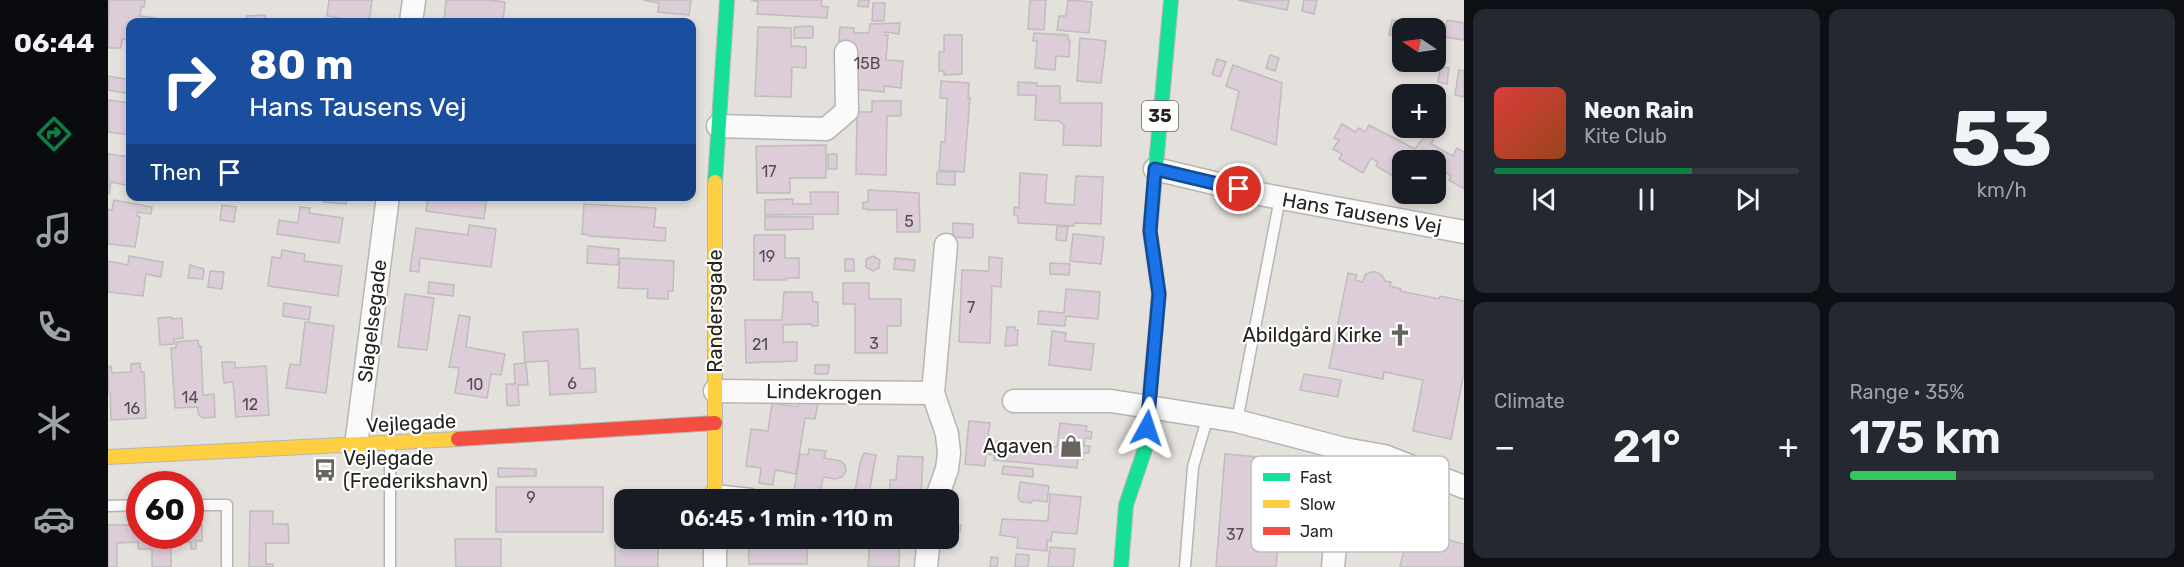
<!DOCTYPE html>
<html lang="en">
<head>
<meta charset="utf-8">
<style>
  :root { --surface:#171b24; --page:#242831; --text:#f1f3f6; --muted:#9ea1a6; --line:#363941; --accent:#0b8043 }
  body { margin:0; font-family:Rubik,sans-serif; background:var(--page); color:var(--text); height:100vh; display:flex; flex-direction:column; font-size:22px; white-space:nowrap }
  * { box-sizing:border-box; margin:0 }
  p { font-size:20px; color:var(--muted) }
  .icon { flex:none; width:33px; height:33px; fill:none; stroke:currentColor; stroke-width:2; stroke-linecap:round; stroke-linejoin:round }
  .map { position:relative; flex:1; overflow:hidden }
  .panel { display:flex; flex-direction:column; gap:9px; padding:9px; background:#0d0f14; width:720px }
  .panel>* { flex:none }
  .hud { position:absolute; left:18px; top:18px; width:570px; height:183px; border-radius:12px; box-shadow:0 3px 9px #0003; background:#1a4fa0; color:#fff; overflow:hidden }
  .needle { width:39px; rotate:283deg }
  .buttons { position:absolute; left:1284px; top:18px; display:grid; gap:12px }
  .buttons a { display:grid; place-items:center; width:54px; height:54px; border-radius:12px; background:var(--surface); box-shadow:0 3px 9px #0003; font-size:30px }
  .speed { position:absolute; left:18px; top:471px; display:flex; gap:12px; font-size:30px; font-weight:700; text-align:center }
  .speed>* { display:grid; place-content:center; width:78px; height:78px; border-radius:50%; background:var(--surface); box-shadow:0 3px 9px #0003; line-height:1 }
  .speed .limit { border:9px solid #d22; background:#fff; color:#111 }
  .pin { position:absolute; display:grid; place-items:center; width:51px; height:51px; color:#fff; margin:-26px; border:3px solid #fff; border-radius:50%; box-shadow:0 2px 6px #0007 }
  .me { position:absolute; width:66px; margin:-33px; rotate:5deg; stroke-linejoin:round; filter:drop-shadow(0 0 4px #0008) }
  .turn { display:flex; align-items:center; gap:21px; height:126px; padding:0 24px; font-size:27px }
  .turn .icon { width:78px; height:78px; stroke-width:2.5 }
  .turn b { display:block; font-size:42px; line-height:51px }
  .then { display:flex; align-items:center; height:57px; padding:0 24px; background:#0003; gap:12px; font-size:22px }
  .big { font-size:45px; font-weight:600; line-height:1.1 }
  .panel .widget { flex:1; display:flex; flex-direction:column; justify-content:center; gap:9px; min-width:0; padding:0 21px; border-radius:12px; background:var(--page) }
  .panel .dial { align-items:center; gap:0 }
  .dial b { font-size:78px; line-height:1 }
  .song { display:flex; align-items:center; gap:18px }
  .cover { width:72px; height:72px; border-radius:9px; background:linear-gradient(135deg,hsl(0 70% 55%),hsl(20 70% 35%)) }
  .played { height:6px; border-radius:3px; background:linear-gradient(90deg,var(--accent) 65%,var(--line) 65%) }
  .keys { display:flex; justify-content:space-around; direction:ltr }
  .heat { display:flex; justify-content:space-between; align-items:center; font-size:33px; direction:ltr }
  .charge { height:9px; border-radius:4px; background:linear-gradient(90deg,#34c759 35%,var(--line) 0) }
  .panel .tiles { flex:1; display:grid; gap:9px; grid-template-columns:repeat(2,1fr) }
  .trip { position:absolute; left:506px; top:489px; width:345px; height:60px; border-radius:12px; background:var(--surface); box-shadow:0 3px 9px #0003; font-weight:600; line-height:60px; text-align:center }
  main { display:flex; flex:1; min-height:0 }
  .dock { display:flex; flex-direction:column; width:108px; justify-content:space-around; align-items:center; background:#090b0e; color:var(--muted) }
  .dock .icon { width:42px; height:42px }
  .dock .current { color:var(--accent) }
  .dock b { font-size:27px; color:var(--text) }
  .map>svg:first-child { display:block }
</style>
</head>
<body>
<main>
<nav class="dock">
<b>06:44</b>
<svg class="icon current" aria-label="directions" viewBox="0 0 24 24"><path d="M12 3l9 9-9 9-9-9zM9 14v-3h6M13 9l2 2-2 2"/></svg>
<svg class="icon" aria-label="music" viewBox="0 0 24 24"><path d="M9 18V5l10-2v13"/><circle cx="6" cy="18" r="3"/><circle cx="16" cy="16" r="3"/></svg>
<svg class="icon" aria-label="phone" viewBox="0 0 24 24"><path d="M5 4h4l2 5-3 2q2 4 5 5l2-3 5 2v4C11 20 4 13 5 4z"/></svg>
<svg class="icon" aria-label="climate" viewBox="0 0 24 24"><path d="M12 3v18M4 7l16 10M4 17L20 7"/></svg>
<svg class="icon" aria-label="car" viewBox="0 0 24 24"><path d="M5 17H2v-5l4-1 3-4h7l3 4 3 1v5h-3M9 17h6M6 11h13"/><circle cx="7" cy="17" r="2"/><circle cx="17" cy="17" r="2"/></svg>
</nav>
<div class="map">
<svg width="1356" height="567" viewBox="0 0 1356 567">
  <rect width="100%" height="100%" fill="#e4e0dc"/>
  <g fill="#ddcdd9" stroke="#bfbcbc" stroke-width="1.5">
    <polygon points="1,0 37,0 36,7 33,7 32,16 48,18 47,22 22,22 22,41 14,39 13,48 0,48"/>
    <polygon points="221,0 264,0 261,22 230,22 231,18 219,16"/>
    <polygon points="338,0 380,0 397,2 395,22 336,22"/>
    <polygon points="535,0 583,0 581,15 550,12 551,3"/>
    <polygon points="643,0 714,0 713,6 720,7 719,18 649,14 650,2"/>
    <polygon points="751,0 761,0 760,7 750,6"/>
    <polygon points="922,0 938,0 936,30 920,29"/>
    <polygon points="960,0 984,2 981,33 949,30 951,16 958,16"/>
    <polygon points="1130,0 1181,0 1179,10"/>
    <polygon points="1196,0 1209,0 1206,14 1194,11"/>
    <polygon points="765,3 777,3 776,21 764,21"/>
    <polygon points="157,15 157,22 139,22 139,16"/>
    <polygon points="1284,20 1306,24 1305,28 1294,28 1294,37 1281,35"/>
    <polygon points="1339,20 1356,23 1356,40 1336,37"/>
    <polygon points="792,23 791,34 777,32 777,35 780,35 778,60 795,61 793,88 776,86 776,92 743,89 730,51 732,27 746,28 746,33 761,33 762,24"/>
    <polygon points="705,26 705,38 686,38 686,27"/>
    <polygon points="650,27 683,28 683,46 698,47 698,68 684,67 683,97 647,96"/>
    <polygon points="926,33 960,35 960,40 962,40 961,57 948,56 947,70 927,68 929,41 925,41"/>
    <polygon points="836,35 854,35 854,74 836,75 836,71 831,71 831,52 836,52"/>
    <polygon points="972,38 998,41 993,83 969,81"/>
    <polygon points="1162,55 1171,58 1167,71 1158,68"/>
    <polygon points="1109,59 1118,62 1112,77 1104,74"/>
    <polygon points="1125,65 1174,83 1168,145 1123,129 1131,91 1118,86"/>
    <polygon points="1332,67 1341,68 1339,84 1330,82"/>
    <polygon points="1351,70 1356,71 1356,97 1347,95"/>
    <polygon points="0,76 22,80 22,94 0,90"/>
    <polygon points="833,81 861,83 860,98 862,98 856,172 831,170 833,142 837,142 839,98 832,98"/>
    <polygon points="910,82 929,83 929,86 952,86 952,103 994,103 993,146 955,145 956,125 951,121 927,120 928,95 910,95"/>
    <polygon points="0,100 22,103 22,135 0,132"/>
    <polygon points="764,101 793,101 793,116 779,116 778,175 748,174 749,112 764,112"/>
    <polygon points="1234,124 1247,132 1251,128 1257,132 1261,125 1307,149 1318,134 1326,139 1323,144 1345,156 1349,148 1356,152 1356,189 1341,180 1343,176 1337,172 1328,186 1328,160 1294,160 1294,175 1292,180 1268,166 1270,162 1263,158 1255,173 1231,159 1234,154 1225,149 1231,140 1226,138"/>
    <polygon points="718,145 718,178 682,178 682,193 649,193 648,146"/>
    <polygon points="0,154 22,157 22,186 3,182 1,195"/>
    <rect x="720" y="154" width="9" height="15"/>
    <polygon points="829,172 847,172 847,185 829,184"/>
    <polygon points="912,173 939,175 937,203 966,205 968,176 995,177 993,224 966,223 966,226 910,223 910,216 906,215 906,207 911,208"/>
    <polygon points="760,190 811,193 812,232 789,232 789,210 760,210 760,209 755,209 755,202 760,202"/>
    <polygon points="702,192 730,192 730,214 657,215 657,200 685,199 685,204 703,204"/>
    <polygon points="214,196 239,196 238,204 215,202"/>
    <polygon points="320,196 337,198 338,196 379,196 376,219 318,211"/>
    <polygon points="6,200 44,207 43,214 30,212 29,216 32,217 27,247 0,244 0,209 4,210"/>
    <polygon points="476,204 548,208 546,227 558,228 557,241 482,236 482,235 474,234"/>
    <polygon points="114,205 128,207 126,222 112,220"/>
    <polygon points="192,207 202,208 201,213 235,218 231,243 169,234 171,220 190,223"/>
    <polygon points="657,217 705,217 705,229 657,230"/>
    <polygon points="845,223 865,224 865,238 845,237"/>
    <polygon points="361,225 388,229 383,267 312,258 311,272 302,271 308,228 360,235"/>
    <polygon points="949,226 960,227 958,241 948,240"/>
    <polygon points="965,234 996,237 993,264 962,261"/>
    <polygon points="646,235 677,235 677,258 691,258 691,278 678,278 678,280 646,280"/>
    <polygon points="480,246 511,249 510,265 479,263"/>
    <polygon points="174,250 197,254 196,261 234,266 230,296 160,286 164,257 173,258"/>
    <polygon points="21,256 55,262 53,277 38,274 35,296 0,292 0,261 20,265"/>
    <polygon points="765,256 772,260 771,268 765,271 758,267 758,259"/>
    <polygon points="881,257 894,258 893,287 884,286 882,343 851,342 854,270 881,271"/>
    <polygon points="512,258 566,261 565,291 560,291 560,299 539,298 540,289 510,288"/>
    <polygon points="787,258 807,260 806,271 786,269"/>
    <rect x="737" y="259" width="9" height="12"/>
    <polygon points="942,263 962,264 961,275 942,274"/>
    <polygon points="82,265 96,269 95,279 80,278"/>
    <polygon points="102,271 116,272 114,289 100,287"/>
    <polygon points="1263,272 1268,272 1274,275 1277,281 1283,282 1282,286 1293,289 1292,291 1331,299 1332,296 1356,301 1356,372 1343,439 1305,431 1315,380 1276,372 1275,379 1221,368 1240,273 1249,275 1247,280 1254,282 1258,274"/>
    <polygon points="321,282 346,285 345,296 320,293"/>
    <polygon points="735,283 761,283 761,299 793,299 793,326 779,326 779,353 747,353 747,304 735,304"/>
    <polygon points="958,289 992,292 990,319 958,316 957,326 930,324 931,311 956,313"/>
    <polygon points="676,292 704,292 705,302 710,302 710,326 704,326 703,324 675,325 675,342 689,342 689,361 638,363 637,320 674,320"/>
    <polygon points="297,294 326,298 319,350 290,347"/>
    <polygon points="176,303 203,307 201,320 175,316"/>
    <polygon points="351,315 362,317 358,347 397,354 393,375 383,374 379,398 347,393 351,368 341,367"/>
    <polygon points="64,317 64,319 74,318 75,338 66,339 66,344 52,345 50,318"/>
    <polygon points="197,322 226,326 218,393 178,388 182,364 192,365"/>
    <polygon points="899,327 907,327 907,330 910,330 909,345 897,346"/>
    <polygon points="470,329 472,369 487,368 488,392 442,395 440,361 417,362 415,332"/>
    <polygon points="944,331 958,333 957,341 986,344 983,370 941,365"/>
    <polygon points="90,340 91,347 93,346 95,395 106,394 107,417 95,418 90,414 90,407 67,408 63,348 68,348 68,342"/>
    <polygon points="114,362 127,362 127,368 158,366 161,415 128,417 125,382 116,383"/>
    <polygon points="32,363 33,372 36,372 38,418 3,420 2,392 0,392 0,367 3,366 4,373 23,372 23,364"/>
    <polygon points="418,363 420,385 410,385 411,405 399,406 398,384 407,384 406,364"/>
    <polygon points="707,365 721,365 720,374 707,374"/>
    <polygon points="1196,374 1233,380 1230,397 1192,390"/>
    <polygon points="691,399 710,402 707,419 697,418 688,474 667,470 665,485 651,483 653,468 638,466 643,429 660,431 664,403 690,407"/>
    <polygon points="861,421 882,423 879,444 887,444 888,441 949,447 952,423 979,426 978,431 984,432 983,439 977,438 976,446 982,446 981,453 975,453 975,459 970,458 969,468 886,460 886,455 878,454 877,466 857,464"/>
    <polygon points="701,449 718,451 716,458 733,461 737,465 738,471 734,477 727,479 715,477 712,495 686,491 692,454 700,455"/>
    <polygon points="756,453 768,455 760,499 746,497 752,463"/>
    <polygon points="1117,454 1177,459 1168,567 1108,567"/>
    <polygon points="790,456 815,457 813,494 793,493 793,500 777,500 782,499 782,480 788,480"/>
    <polygon points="895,466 925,469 925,477 894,474"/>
    <polygon points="390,468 428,469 428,476 390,477"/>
    <polygon points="912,482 941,486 939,502 925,500 923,503 914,502 910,498"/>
    <rect x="388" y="487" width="107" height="45"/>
    <polygon points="942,494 973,497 969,534 944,532 943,541 939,540 939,551 909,548 910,538 892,535 894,519 940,521"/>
    <polygon points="142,511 165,511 165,524 180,524 181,543 158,543 158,564 165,564 165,567 141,567"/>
    <polygon points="840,522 853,525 852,532 845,531 845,535 840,535"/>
    <polygon points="0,525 32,525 32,536 82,536 82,525 94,525 94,541 88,541 88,549 83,549 83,542 63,542 63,567 44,567 44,549 30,549 30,542 9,543 9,567 0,567"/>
    <polygon points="507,527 516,527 516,538 550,538 550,567 507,567"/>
    <polygon points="1301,530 1356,544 1356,567 1292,567"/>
    <polygon points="640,538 699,538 699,564 641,564"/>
    <polygon points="762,538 792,538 791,567 760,567"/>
    <polygon points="347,539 393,539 393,567 348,567"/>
    <polygon points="942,547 967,549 965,567 940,567"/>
    <polygon points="908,554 921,555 920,567 907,567"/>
    <polygon points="883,557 890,558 889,567 882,567"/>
  </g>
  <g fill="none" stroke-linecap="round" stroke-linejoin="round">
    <g stroke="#b7b5b2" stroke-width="13">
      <g id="lane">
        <polyline points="1129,421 1172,198"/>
        <polyline points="282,447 282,567"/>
        <polyline points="82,505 119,505 119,567"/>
        <polyline points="0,506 32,505"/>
        <polyline points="1077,567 1085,467 1100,416"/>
      </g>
    </g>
    <g stroke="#b7b5b2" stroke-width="25">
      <g id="street">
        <polyline points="303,22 306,0"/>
        <polyline points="610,126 718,129 739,111 738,52"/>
        <polyline points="1047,169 1152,194 1356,232"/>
        <polyline points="607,391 825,393"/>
        <polyline points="906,401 1003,401 1129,421 1236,449 1276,456 1356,487"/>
        <polyline points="248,446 280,196"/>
        <polyline points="607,496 642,500"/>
        <polyline points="828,500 839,469 841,453 839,434 825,393 838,245"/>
        <polyline points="607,538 607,567"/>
        <polyline points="818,567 821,538"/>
        <polyline points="1225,567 1236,449"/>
      </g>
    </g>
    <g stroke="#b7b5b2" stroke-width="16">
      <g id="fast">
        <polyline points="607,182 619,0"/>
        <polyline points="1013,567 1018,505 1037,449 1051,294 1042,231 1063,0"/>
      </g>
    </g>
    <g stroke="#b7b5b2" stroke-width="16">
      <g id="slow">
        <polyline points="607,182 607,500"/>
        <polyline points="0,457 350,439"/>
      </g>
    </g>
    <g stroke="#b7b5b2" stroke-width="16">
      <polyline id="jam" points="350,439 607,423"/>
    </g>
    <use href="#lane" stroke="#fbfafa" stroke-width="10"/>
    <use href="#street" stroke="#fbfafa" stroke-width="22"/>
    <use href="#fast" stroke="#16e098" stroke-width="14"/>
    <use href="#slow" stroke="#ffcf43" stroke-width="14"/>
    <use href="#jam" stroke="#f24e42" stroke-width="14"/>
  </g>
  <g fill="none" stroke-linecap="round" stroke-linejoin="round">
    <g stroke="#114b97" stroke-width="15">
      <polyline id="route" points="1039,428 1051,294 1042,231 1047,169 1131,189"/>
    </g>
    <use href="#route" stroke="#1a73e8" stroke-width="10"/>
  </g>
  <defs>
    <g id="church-bare" transform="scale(1.8)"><path d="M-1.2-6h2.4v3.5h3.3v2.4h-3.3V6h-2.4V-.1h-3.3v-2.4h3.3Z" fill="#686561" stroke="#fff" stroke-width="2.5" paint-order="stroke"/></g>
    <g id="shop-bare" transform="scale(1.8)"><path d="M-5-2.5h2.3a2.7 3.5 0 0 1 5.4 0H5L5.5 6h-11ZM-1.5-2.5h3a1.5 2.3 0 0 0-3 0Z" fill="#686561" stroke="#fff" stroke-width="2.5" paint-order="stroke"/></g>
    <g id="bus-bare" transform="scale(1.8)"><path d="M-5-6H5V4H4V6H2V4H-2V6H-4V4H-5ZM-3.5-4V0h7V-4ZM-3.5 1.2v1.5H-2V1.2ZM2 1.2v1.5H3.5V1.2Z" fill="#686561" stroke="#fff" stroke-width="2.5" paint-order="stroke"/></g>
  </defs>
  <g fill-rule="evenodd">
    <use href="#church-bare" x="1292" y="335"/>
    <use href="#shop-bare" x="963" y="446"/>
    <use href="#bus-bare" x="217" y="470"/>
  </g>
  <g text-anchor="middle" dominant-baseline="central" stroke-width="4.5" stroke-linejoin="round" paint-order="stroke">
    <g font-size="16" fill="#534e4e">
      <text x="759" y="63">15B</text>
      <text x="661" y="171">17</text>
      <text x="801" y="221">5</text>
      <text x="659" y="256">19</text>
      <text x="863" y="307">7</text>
      <text x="766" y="343">3</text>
      <text x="652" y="344">21</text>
      <text x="464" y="383">6</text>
      <text x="367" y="384">10</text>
      <text x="82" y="397">14</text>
      <text x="142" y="404">12</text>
      <text x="24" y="408">16</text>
      <text x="423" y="497">9</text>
      <text x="1127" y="534">37</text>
    </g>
    <rect fill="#fff" stroke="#666562" stroke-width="1.5" x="1034" y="101" width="36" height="30" rx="4.5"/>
    <g font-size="18" font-weight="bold" fill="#25231f">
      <text x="1052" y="116">35</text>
    </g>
    <g font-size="20" fill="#25231f" stroke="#fff">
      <text transform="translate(1254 213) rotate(10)">Hans Tausens Vej</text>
      <text transform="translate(607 311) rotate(-90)">Randersgade</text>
      <text transform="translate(264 321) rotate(-83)">Slagelsegade</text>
      <text transform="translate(716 392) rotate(1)">Lindekrogen</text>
      <text transform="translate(303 423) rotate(-3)">Vejlegade</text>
    </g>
    <g font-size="20" fill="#25231f" stroke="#fff" text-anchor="end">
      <text x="1274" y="335">Abildgård Kirke</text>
      <text x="945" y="446">Agaven</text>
      <text x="235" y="458" text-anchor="start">Vejlegade<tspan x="235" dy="23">(Frederikshavn)</tspan></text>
    </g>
  </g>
  <rect x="1143" y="456" width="198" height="96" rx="9" fill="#fff" stroke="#bebdbc" stroke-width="1.5"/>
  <rect x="1155" y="473" width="27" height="8" fill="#16e098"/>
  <rect x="1155" y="500" width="27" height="8" fill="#ffcf43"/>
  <rect x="1155" y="527" width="27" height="8" fill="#f24e42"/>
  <g font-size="16" fill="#25231f">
    <text x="1192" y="483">Fast</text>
    <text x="1192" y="510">Slow</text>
    <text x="1192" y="537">Jam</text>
  </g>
</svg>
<div class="buttons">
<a><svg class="needle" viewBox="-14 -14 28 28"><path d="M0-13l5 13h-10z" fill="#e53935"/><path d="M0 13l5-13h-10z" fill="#9ea1a6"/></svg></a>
<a>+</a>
<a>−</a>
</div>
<div class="speed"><div class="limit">60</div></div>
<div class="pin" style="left:1131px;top:189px;background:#d93025"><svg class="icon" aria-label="arrive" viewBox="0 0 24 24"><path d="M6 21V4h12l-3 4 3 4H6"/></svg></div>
<svg class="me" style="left:1039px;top:428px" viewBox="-20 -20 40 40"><path d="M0-17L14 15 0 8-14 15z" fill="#1a73e8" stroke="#fff" stroke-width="4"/></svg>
<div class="trip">06:45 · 1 min · 110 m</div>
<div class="hud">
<div class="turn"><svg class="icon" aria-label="right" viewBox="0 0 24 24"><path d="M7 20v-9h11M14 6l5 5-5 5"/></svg><div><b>80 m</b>Hans Tausens Vej</div></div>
<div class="then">Then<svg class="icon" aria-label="arrive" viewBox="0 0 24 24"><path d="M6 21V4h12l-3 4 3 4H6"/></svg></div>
</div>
</div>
<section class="panel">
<div class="tiles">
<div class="widget">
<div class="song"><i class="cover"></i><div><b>Neon Rain</b><p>Kite Club</p></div></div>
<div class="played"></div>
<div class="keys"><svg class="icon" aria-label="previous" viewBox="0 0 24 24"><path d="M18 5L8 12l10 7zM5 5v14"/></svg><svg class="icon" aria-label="pause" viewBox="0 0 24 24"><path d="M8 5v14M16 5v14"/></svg><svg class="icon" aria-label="next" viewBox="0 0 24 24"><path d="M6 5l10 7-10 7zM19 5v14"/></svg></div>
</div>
<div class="widget dial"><b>53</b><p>km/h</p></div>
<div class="widget"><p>Climate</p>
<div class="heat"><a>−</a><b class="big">21°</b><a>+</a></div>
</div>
<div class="widget"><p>Range · 35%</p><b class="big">175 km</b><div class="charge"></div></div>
</div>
</section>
</main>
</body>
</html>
